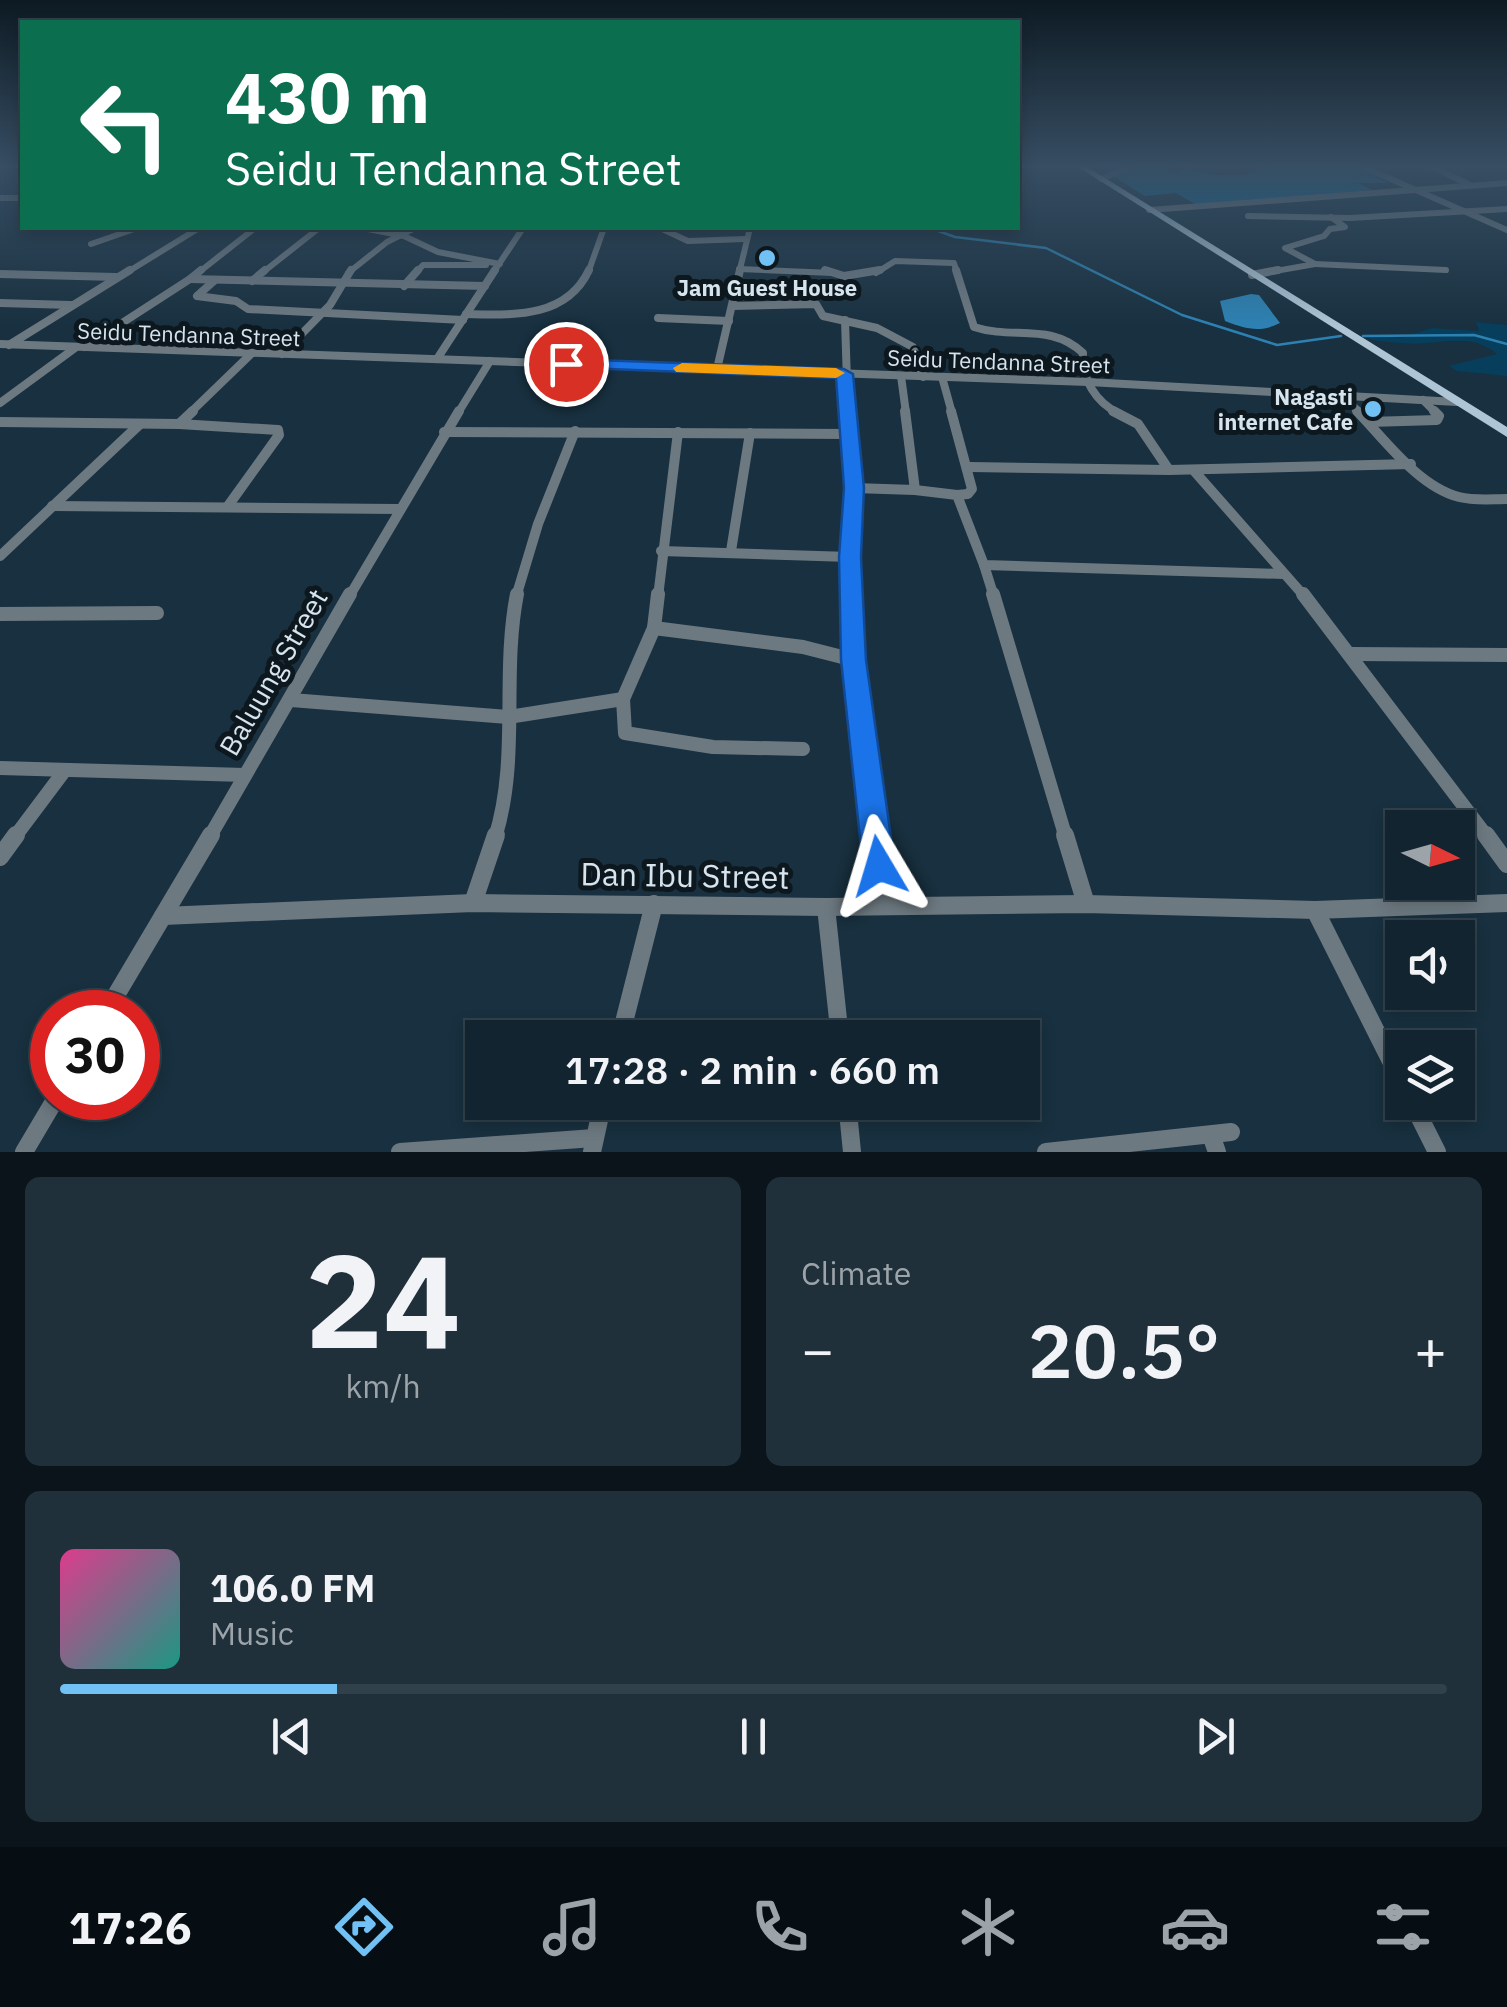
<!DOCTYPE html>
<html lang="en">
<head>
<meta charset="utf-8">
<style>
  :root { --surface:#12242f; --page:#1f303b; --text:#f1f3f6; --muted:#9ca4aa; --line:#31414b; --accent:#72c1f5 }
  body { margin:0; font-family:"IBM Plex Sans",sans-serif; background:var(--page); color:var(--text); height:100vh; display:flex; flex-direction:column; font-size:38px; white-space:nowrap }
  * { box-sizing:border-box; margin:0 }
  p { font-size:32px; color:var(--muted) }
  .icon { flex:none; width:55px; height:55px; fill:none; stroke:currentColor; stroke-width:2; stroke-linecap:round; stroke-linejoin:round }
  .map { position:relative; height:1152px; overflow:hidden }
  .details { display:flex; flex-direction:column; gap:25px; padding:25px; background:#0a141a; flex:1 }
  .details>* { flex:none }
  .top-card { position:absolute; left:20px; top:20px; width:1000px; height:210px; border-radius:0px; box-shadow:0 5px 15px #0003,0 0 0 2px var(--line); background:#0b6e4f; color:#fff; overflow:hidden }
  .needle { width:65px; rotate:95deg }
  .buttons { position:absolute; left:1385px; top:810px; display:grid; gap:20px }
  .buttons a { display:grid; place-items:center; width:90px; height:90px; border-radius:0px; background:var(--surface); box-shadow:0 5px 15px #0003,0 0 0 2px var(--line); font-size:50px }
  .speed { position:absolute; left:30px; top:990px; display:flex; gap:20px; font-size:50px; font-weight:700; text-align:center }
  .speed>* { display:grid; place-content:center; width:130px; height:130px; border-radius:50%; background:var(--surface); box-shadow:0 5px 15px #0003,0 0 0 2px var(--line); line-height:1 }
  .speed .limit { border:15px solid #d22; background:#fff; color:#111 }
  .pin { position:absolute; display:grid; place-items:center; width:85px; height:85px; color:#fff; margin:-42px; border:5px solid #fff; border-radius:50%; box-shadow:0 2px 10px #0007 }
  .me { position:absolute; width:110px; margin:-55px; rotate:353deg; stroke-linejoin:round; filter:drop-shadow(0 0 8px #0008) }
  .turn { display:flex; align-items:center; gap:35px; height:210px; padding:0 40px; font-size:45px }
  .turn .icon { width:130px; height:130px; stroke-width:2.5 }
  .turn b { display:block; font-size:70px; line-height:85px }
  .big { font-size:75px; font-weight:600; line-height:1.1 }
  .details .tile { flex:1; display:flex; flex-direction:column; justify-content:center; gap:15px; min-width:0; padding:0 35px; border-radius:15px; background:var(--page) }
  .details .dial { align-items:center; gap:0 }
  .dial b { font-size:130px; line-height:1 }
  .song { display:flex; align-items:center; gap:30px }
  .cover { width:120px; height:120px; border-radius:15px; background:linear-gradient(135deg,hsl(330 70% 55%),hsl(170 70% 35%)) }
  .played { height:10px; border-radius:5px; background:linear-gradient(90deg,var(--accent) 20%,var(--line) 20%) }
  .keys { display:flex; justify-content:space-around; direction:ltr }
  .heat { display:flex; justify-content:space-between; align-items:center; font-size:55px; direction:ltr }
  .details .tiles { flex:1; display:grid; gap:25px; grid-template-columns:1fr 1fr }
  .tile:last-child { grid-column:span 2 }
  .trip { position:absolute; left:465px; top:1020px; width:575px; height:100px; border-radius:0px; background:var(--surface); box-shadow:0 5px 15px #0003,0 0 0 2px var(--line); font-weight:600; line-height:100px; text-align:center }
  .tab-bar { display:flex; height:160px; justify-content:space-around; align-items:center; background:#070e13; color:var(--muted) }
  .tab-bar .icon { width:70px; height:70px }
  .tab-bar .selected { color:var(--accent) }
  .tab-bar b { font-size:45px; color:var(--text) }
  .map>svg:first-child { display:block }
</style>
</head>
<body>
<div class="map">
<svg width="1507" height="1152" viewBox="0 0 1507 1152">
  <rect width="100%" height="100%" fill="#18303f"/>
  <path fill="#063e5b" d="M1476,322L1507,325V376L1457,371L1449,366L1497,354C1475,336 1454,341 1428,343C1410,345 1389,342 1371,340L1366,334L1400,338L1432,328L1479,331Z"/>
  <path fill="#096a9a" d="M1095,165H1174L1170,168L1173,170L1166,172L1180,173L1183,169L1181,165C1191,166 1195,171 1204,173C1221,177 1238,175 1255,173L1258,165H1353L1388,183H1358L1372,190L1195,204L1176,193L1145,196Z"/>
  <path fill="#2d81b2" d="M1251,294L1259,295L1280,323C1260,333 1246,329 1225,321L1220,301Z"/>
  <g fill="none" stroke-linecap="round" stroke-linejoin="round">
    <g stroke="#2d81b2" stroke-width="2.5">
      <polyline points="930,228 955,237 1046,248 1182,315 1277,345 1341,336"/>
      <polyline points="1363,336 1474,335 1507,344"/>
    </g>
    <g stroke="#6d7981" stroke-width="6">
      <polyline points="1359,165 1507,230"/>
      <polyline points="1429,165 1470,185"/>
      <polyline points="1101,179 1136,165"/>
      <polyline points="0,198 22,198"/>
      <polyline points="1149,210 1507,183"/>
      <polyline points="1248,216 1350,218 1507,209"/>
      <polyline points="363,228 404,236 438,252 500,264"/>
      <polyline points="660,228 688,241 745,239"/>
      <polyline points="91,244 137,228"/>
      <polyline points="1315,264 1446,270"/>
      <polyline points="739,269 833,273"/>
      <polyline points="126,273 199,228"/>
      <polyline points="198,273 255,228"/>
      <polyline points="262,273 319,228"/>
      <polyline points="348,273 387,242 415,228"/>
      <polyline points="416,273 423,265 486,265"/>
      <polyline points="493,273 523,228"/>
      <polyline points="588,273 604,228"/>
      <polyline points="739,273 750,228"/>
      <polyline points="876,273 895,261 954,263 957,273"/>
      <polyline points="1264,273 1315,264 1285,248 1324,236 1330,229 1345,227 1331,217"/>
    </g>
    <g stroke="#6d7981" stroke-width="8">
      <polyline points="201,270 190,279 485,286"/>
      <polyline points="825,270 844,276 880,270"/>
      <path d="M956,270L974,327C1013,340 1050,322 1083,353C1081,379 1096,402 1118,413"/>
      <polyline points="0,274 116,277"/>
      <polyline points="1252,275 1278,270"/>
      <polyline points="215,280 197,296 236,301 248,309 463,320"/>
      <polyline points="252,281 265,270"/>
      <polyline points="404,286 418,270"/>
      <polyline points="0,303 71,305"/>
      <polyline points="733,306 816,304 823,316 877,328 913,347 923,377"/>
      <path d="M466,314C512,315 566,319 589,270"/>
      <polyline points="658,318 729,321"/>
      <polyline points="845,320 848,413"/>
      <polyline points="0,344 1088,382 1457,402"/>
      <polyline points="9,345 130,270"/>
      <polyline points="85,347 190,279"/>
      <polyline points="282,354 330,305 351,270"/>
      <polyline points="437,359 495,270"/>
      <polyline points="717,369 740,270"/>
      <polyline points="901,376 906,413"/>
      <polyline points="942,377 952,413"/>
      <polyline points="1342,395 1360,413"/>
      <polyline points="1423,400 1436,413"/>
      <polyline points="0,403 75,348"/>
      <polyline points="190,413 251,354"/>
      <polyline points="458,413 490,361"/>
    </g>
    <g stroke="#6d7981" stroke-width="10">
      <polyline points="848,411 854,488 852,597"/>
      <polyline points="951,411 972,489 968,494 957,495"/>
      <polyline points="1113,411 1138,424 1169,470 1411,464"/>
      <path d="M1357,411C1385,440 1419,487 1459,497C1475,501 1491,499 1507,499"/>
      <polyline points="0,422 179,424 278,430 279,435 228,506"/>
      <polyline points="1369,422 1437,420 1439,416 1434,411"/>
      <polyline points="179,424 193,411"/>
      <polyline points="444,432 849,434"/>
      <polyline points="970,467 1169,470"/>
      <polyline points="1195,472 1305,597"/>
      <polyline points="854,488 915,490 905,411"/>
      <polyline points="915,490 957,495 984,565 1283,574"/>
      <polyline points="52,506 398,509"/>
      <polyline points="661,551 850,557"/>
      <polyline points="731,551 750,433"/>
      <polyline points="0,556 140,424"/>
      <polyline points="984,565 994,597"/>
      <polyline points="349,597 459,411"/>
      <polyline points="516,597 538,524 575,431"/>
      <polyline points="658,597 678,432"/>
    </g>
    <g stroke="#6d7981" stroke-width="14">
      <polyline points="851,594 854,660 876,838"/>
      <polyline points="993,594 1066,838"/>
      <polyline points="1303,594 1488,838"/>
      <polyline points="0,614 157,613"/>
      <polyline points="654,628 803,647 854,660"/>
      <polyline points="1352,654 1507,655"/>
      <polyline points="623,699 625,733 713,747 803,749"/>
      <polyline points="291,700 508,717 623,699 654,628 658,594"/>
      <polyline points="0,768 245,775"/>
      <polyline points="14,838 65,770"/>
      <polyline points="209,838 350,594"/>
      <path d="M495,838C520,758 501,676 517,594"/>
    </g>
    <g stroke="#6d7981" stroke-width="18">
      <polyline points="875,835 884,905"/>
      <polyline points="1065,835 1086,904"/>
      <polyline points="1486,835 1507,864"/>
      <polyline points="0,857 16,835"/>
      <polyline points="473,903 496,835"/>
      <polyline points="826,907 840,1038"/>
      <polyline points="1315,910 1402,1083"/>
      <polyline points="163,916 473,903 826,907 1086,904 1315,910 1507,903"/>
      <polyline points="106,1012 211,835"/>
      <polyline points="620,1038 654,904"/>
      <polyline points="847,1102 852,1152"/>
      <polyline points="1412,1102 1437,1152"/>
      <polyline points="1211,1135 1217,1152"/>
      <polyline points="24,1152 56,1098"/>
      <polyline points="400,1152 594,1138"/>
      <polyline points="592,1152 603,1102"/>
      <polyline points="1046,1152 1231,1132"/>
    </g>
    <polygon fill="#adc5d5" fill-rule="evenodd" points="1075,165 1084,165 1507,427 1507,437"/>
  </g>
  <linearGradient id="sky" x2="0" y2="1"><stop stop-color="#0d1a23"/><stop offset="0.51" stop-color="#374e63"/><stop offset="1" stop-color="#374e63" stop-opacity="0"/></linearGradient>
  <rect width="1507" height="326" fill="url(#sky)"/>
  <polygon fill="#1a73e8" stroke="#114b97" stroke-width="2.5" points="566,359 844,369 853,374 864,488 861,557 866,660 895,866 890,877 879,881 868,877 863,866 841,660 839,557 844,488 836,378 560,367 557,364"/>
  <polygon fill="#f59e0b" points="682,363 836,368 845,373 836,378 676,372 673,368"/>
  <g fill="#72c1f5" stroke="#0d171e" stroke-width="4">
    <circle cx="767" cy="258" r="10"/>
    <circle cx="1373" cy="409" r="10"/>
  </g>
  <g text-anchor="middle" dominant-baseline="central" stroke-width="10" stroke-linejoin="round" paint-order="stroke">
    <g font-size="22" font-weight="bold" fill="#d6e4ee" stroke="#0d171e">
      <text x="767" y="287">Jam Guest House</text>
      <text x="1353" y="396" text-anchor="end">Nagasti<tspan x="1353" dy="25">internet Cafe</tspan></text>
    </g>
    <g font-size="22" fill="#d6e4ee" stroke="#0d171e">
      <text transform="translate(189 334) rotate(2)">Seidu Tendanna Street</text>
      <text transform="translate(999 361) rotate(2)">Seidu Tendanna Street</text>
    </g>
    <g font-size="28" fill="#d6e4ee" stroke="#0d171e">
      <text transform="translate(273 672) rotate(-60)">Baluung Street</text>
    </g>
    <g font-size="32" fill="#d6e4ee" stroke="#0d171e">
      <text transform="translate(685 875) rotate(1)">Dan Ibu Street</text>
    </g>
  </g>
</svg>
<div class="buttons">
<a><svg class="needle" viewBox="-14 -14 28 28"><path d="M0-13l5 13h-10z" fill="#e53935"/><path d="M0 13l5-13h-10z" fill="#9ca4aa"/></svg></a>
<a><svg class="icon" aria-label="sound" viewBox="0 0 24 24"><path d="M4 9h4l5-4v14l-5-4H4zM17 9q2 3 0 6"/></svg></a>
<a><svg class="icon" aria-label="layers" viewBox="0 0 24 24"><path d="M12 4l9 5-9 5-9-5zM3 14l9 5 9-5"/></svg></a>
</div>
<div class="speed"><div class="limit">30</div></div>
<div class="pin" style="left:566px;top:364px;background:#d93025"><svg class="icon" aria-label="arrive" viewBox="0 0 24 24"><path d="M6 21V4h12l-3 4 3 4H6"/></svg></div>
<svg class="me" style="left:879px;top:866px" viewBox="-20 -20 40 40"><path d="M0-17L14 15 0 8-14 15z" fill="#1a73e8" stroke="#fff" stroke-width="4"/></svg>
<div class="trip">17:28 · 2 min · 660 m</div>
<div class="top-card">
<div class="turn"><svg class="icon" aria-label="left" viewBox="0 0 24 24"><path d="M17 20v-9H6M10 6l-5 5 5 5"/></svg><div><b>430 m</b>Seidu Tendanna Street</div></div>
</div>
</div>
<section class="details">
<div class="tiles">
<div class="tile dial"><b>24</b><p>km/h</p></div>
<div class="tile"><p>Climate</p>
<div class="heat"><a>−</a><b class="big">20.5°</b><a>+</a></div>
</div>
<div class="tile">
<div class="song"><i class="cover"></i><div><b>106.0 FM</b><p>Music</p></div></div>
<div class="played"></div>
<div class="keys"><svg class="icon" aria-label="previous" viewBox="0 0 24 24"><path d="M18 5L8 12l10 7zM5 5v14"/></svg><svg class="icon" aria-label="pause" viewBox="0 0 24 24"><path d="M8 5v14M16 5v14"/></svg><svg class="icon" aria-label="next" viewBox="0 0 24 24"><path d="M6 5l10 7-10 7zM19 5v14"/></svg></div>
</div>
</div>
</section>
<nav class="tab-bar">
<b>17:26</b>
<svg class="icon selected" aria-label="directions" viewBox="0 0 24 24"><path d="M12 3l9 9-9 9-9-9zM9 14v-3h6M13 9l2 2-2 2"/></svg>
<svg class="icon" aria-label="music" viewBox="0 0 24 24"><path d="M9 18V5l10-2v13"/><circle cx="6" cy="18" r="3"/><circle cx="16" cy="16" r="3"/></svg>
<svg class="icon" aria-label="phone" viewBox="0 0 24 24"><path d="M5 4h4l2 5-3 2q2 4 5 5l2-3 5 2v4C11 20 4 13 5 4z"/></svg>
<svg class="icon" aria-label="climate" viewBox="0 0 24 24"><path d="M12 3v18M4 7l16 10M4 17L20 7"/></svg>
<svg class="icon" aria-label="car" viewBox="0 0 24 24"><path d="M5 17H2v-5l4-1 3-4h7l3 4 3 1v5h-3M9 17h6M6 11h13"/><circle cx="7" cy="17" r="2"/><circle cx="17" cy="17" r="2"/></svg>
<svg class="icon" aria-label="filters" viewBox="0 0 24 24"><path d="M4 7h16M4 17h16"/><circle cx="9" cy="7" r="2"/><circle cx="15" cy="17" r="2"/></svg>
</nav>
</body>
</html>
